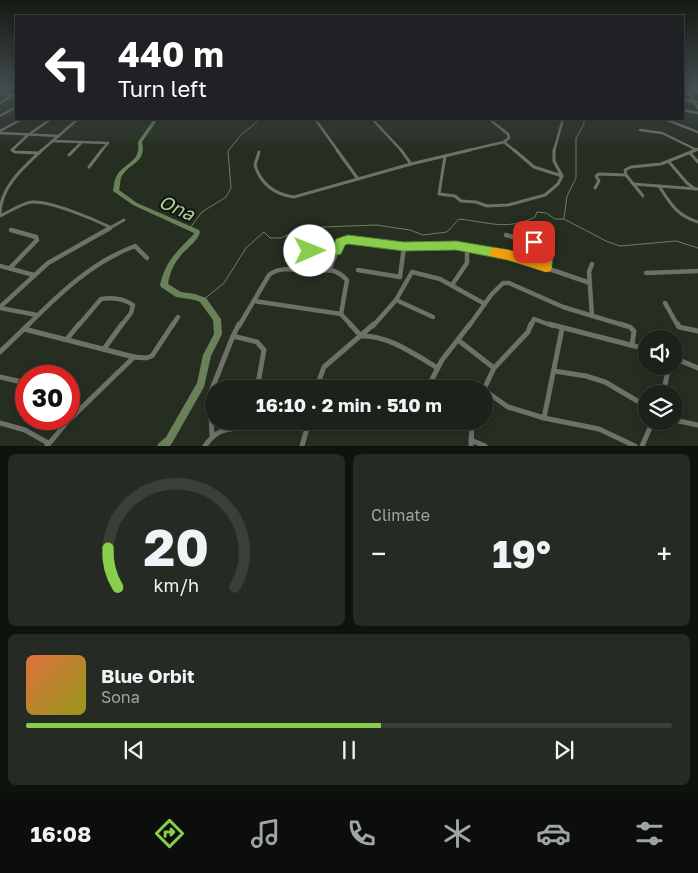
<!DOCTYPE html>
<html lang="en">
<head>
<meta charset="utf-8">
<style>
  :root { --surface:#1c2219; --page:#252a22; --text:#f1f3f6; --muted:#a0a4a2; --line:#3a3f38; --accent:#87cf4b }
  body { margin:0; font-family:"Golos Text",sans-serif; background:var(--page); color:var(--text); height:100vh; display:flex; flex-direction:column; font-size:19px; white-space:nowrap }
  * { box-sizing:border-box; margin:0 }
  p { font-size:16px; color:var(--muted) }
  .icon { flex:none; width:28px; height:28px; fill:none; stroke:currentColor; stroke-width:2; stroke-linecap:round; stroke-linejoin:round }
  .map { position:relative; height:446px; overflow:hidden }
  .details { display:flex; flex-direction:column; gap:8px; padding:8px; background:#0f130e; flex:1 }
  .details>* { flex:none }
  .hud { position:absolute; left:15px; top:15px; width:669px; height:105px; border-radius:0px; box-shadow:0 2px 8px #0003,0 0 0 1px var(--line); background:#202124; color:#fff; overflow:hidden }
  .controls { position:absolute; left:638px; top:330px; display:grid; gap:10px }
  .controls a { display:grid; place-items:center; width:45px; height:45px; border-radius:50%; background:var(--surface); box-shadow:0 2px 8px #0003,0 0 0 1px var(--line); font-size:25px }
  .speed { position:absolute; left:15px; top:365px; display:flex; gap:10px; font-size:25px; font-weight:700; text-align:center }
  .speed>* { display:grid; place-content:center; width:65px; height:65px; border-radius:50%; background:var(--surface); box-shadow:0 2px 8px #0003,0 0 0 1px var(--line); line-height:1 }
  .speed .limit { border:8px solid #d22; background:#fff; color:#111 }
  .pin { position:absolute; display:grid; place-items:center; width:42px; height:42px; color:#fff; margin:-21px; border-radius:10px; box-shadow:0 2px 8px #0006 }
  .me { position:absolute; width:55px; margin:-28px; rotate:89deg; stroke-linejoin:round; filter:drop-shadow(0 0 4px #0008) }
  .turn { display:flex; align-items:center; gap:18px; height:105px; padding:0 20px; font-size:22px }
  .turn .icon { width:65px; height:65px; stroke-width:2.5 }
  .turn b { display:block; font-size:35px; line-height:42px }
  .big { font-size:38px; font-weight:700; line-height:1.1 }
  .details .card { flex:1; display:flex; flex-direction:column; justify-content:center; gap:8px; min-width:0; padding:0 18px; border-radius:8px; background:var(--page) }
  .details .dial { align-items:center; gap:0 }
  .dial svg { height:130px; overflow:visible; fill:none; stroke:var(--line); stroke-width:7; stroke-linecap:round; text-anchor:middle }
  .dial text { fill:var(--text); stroke:none }
  .song { display:flex; align-items:center; gap:15px }
  .cover { width:60px; height:60px; border-radius:8px; background:linear-gradient(135deg,hsl(20 70% 55%),hsl(60 70% 35%)) }
  .played { height:5px; border-radius:2px; background:linear-gradient(90deg,var(--accent) 55%,var(--line) 55%) }
  .keys { display:flex; justify-content:space-around; direction:ltr }
  .heat { display:flex; justify-content:space-between; align-items:center; font-size:28px; direction:ltr }
  .details .tiles { flex:1; display:grid; gap:8px; grid-template-columns:1fr 1fr }
  .card:last-child { grid-column:span 2 }
  .trip { position:absolute; left:205px; top:380px; width:288px; height:50px; border-radius:25px; background:var(--surface); box-shadow:0 2px 8px #0003,0 0 0 1px var(--line); font-weight:700; line-height:50px; text-align:center }
  .dock { display:flex; height:80px; justify-content:space-around; align-items:center; background:#0b0e0a; color:var(--muted) }
  .dock .icon { width:35px; height:35px }
  .dock .active { color:var(--accent) }
  .dock b { font-size:22px; color:var(--text) }
  .map>svg:first-child { display:block }
</style>
</head>
<body>
<div class="map">
<svg width="698" height="446" viewBox="0 0 698 446">
  <rect width="100%" height="100%" fill="#262d21"/>
  <g fill="none" stroke-linecap="round" stroke-linejoin="round">
    <g stroke="#698159" stroke-width="1">
      <polyline points="564,218 567,196 576,178 576,138 584,124 584,119"/>
      <polyline points="190,228 202,212 226,197 231,188 228,151 241,135 260,119"/>
      <path d="M203,300L224,283L246,248L264,232L270,238H281L297,231L323,227L376,225L410,230L423,235L447,232L459,219C488,222 507,231 535,217L537,212L546,213L555,219H564L606,241L620,246L676,241L698,248"/>
    </g>
    <path fill="#698159" fill-rule="evenodd" d="M154,119H158L142,142C147,164 128,162 121,178C120,182 120,186 119,190L137,203L199,230L200,232C198,241 188,247 182,254C174,263 170,272 168,284L181,292L195,294L206,298L221,319L222,334L211,356L204,387L172,443L170,446H157L159,443L166,437L197,383L203,355L214,334L213,320L200,302L195,300L176,297L161,287L160,285C165,262 177,251 193,235L194,233L133,205L113,191C114,186 114,180 117,175C126,162 141,162 138,142Z"/>
    <g stroke="#6d716a" stroke-width="2.5">
      <polyline points="686,88 698,108"/>
      <polyline points="682,89 698,92"/>
      <polyline points="0,91 9,88"/>
      <polyline points="0,94 14,95"/>
      <polyline points="682,100 698,102"/>
      <polyline points="0,103 14,95"/>
      <polyline points="682,110 698,113"/>
      <polyline points="0,116 16,107"/>
      <polyline points="315,119 338,151"/>
      <polyline points="372,119 402,151"/>
      <polyline points="458,119 460,120"/>
      <polyline points="665,119 698,132"/>
      <polyline points="640,130 662,133 697,150"/>
      <polyline points="0,131 22,119"/>
      <polyline points="0,133 59,136"/>
      <polyline points="52,141 108,143 101,151"/>
      <polyline points="504,142 515,151"/>
      <polyline points="14,151 12,150 28,135 51,119"/>
      <polyline points="41,151 78,119"/>
      <polyline points="73,151 82,142"/>
      <polyline points="465,151 504,142 509,138 508,134 489,119"/>
      <polyline points="554,151 563,119"/>
      <polyline points="692,151 698,149"/>
    </g>
    <g stroke="#6d716a" stroke-width="3">
      <polyline points="12,150 15,152 39,153"/>
      <polyline points="337,150 358,179"/>
      <polyline points="401,150 411,164"/>
      <polyline points="514,150 534,167 562,176 554,161 554,150"/>
      <path d="M259,152L255,165C260,183 275,195 294,197L411,164L470,150"/>
      <polyline points="690,153 698,162"/>
      <polyline points="69,155 74,150"/>
      <polyline points="445,156 439,194 455,196 461,201 476,202 487,206 508,205 545,195 558,184 562,176"/>
      <polyline points="669,162 687,183 695,189"/>
      <polyline points="89,167 102,150"/>
      <polyline points="633,184 698,189"/>
      <path d="M659,186C670,203 677,216 698,222"/>
      <polyline points="595,188 599,181 596,176 599,174 626,175"/>
      <polyline points="643,196 626,175 625,170 631,167 661,164 696,150"/>
      <path d="M0,214C0,187 24,167 42,150"/>
      <path d="M0,216C9,212 22,203 32,202C51,201 93,219 110,227"/>
      <polyline points="108,229 124,220"/>
    </g>
    <g stroke="#6d716a" stroke-width="4.5">
      <polyline points="506,235 542,245 545,251 546,267"/>
      <polyline points="404,247 455,245 509,255 590,283"/>
      <polyline points="296,251 337,250"/>
      <polyline points="592,264 589,272 592,316"/>
      <polyline points="0,266 34,275"/>
      <polyline points="10,268 37,240 36,237 11,230"/>
      <polyline points="329,270 341,242 362,240 404,247 400,277"/>
      <polyline points="358,270 400,277"/>
      <polyline points="646,273 698,271"/>
      <polyline points="452,285 467,263 467,247"/>
      <polyline points="396,300 433,317"/>
      <polyline points="254,301 341,314 352,326"/>
      <polyline points="665,303 678,326"/>
      <polyline points="0,307 48,263 110,228"/>
      <polyline points="0,308 37,315"/>
      <path d="M27,326C59,294 92,262 135,246L147,258"/>
      <path d="M78,326L101,299C113,297 123,298 133,305L131,313L121,326"/>
      <polyline points="172,326 178,317"/>
      <path d="M239,326L269,275C281,265 297,271 311,271C319,271 327,269 334,271C340,273 343,276 347,280L341,314"/>
      <polyline points="373,326 396,300 412,272 440,279 485,304"/>
      <polyline points="469,326 491,295 503,283 509,283 563,307 626,326"/>
      <polyline points="531,326 534,319 553,326"/>
    </g>
    <g stroke="#6d716a" stroke-width="5">
      <polyline points="239,324 233,336 257,342 264,350 257,389"/>
      <path d="M350,324L361,336C388,335 414,354 436,367"/>
      <polyline points="549,324 646,349"/>
      <polyline points="621,324 630,327 634,331 632,345"/>
      <polyline points="678,324 679,327 698,331"/>
      <polyline points="24,329 134,357 67,422 47,446"/>
      <polyline points="67,339 79,324"/>
      <polyline points="458,340 494,368"/>
      <polyline points="104,349 122,324"/>
      <polyline points="0,352 29,324"/>
      <polyline points="134,357 146,358 152,356 173,324"/>
      <polyline points="674,358 698,368"/>
      <polyline points="554,371 586,376 605,382 646,406"/>
      <polyline points="0,377 26,383"/>
      <polyline points="316,389 324,367 374,324"/>
      <polyline points="324,389 331,387 345,389"/>
      <polyline points="427,389 442,360 470,324"/>
      <polyline points="484,389 494,368 528,332 531,324"/>
      <polyline points="484,390 508,407 544,418 599,429 635,446"/>
      <polyline points="663,394 669,366"/>
      <polyline points="544,418 562,329"/>
      <polyline points="674,420 698,425"/>
      <polyline points="459,421 471,426"/>
      <polyline points="0,423 25,430 48,443"/>
      <polyline points="212,435 210,394 233,336"/>
      <polyline points="471,440 485,446"/>
      <path d="M205,446C215,431 224,429 241,428L246,421"/>
      <polyline points="302,446 309,421"/>
      <polyline points="471,446 472,421"/>
      <polyline points="642,446 653,421"/>
    </g>
  </g>
  <linearGradient id="sky" x2="0" y2="1"><stop stop-color="#151912"/><stop offset="0.58" stop-color="#414c4e"/><stop offset="1" stop-color="#414c4e" stop-opacity="0"/></linearGradient>
  <rect width="698" height="151" fill="url(#sky)"/>
  <path fill="#87cf4b" stroke="#588731" d="M348,235L404,242L456,241L509,250L539,260V249L529,245L528,242L534,237C537,239 543,240 546,242C553,247 554,264 550,271L546,272L508,260L456,250L404,251L348,244L345,245L341,254L337,255H310L306,254L304,251L306,247L333,246L336,239Z"/>
  <polygon fill="#f59e0b" points="495,248 509,250 542,261 550,262 552,268 550,271 546,272 509,260 491,256 489,253 491,249"/>
  <g text-anchor="middle" dominant-baseline="central" stroke-width="4" stroke-linejoin="round" paint-order="stroke">
    <g font-size="19" font-style="italic" fill="#acd293" stroke="#11140f">
      <text transform="translate(177 207) rotate(24)">Ona</text>
    </g>
  </g>
</svg>
<div class="controls">
<a><svg class="icon" aria-label="sound" viewBox="0 0 24 24"><path d="M4 9h4l5-4v14l-5-4H4zM17 9q2 3 0 6"/></svg></a>
<a><svg class="icon" aria-label="layers" viewBox="0 0 24 24"><path d="M12 4l9 5-9 5-9-5zM3 14l9 5 9-5"/></svg></a>
</div>
<div class="speed"><div class="limit">30</div></div>
<div class="pin" style="left:534px;top:242px;background:#d93025"><svg class="icon" aria-label="arrive" viewBox="0 0 24 24"><path d="M6 21V4h12l-3 4 3 4H6"/></svg></div>
<svg class="me" style="left:310px;top:251px" viewBox="-20 -20 40 40"><circle r="19" fill="#fff"/><path d="M0-13L10 11 0 6-10 11z" fill="#87cf4b"/></svg>
<div class="trip">16:10 · 2 min · 510 m</div>
<div class="hud">
<div class="turn"><svg class="icon" aria-label="left" viewBox="0 0 24 24"><path d="M17 20v-9H6M10 6l-5 5 5 5"/></svg><div><b>440 m</b>Turn left</div></div>
</div>
</div>
<section class="details">
<div class="tiles">
<div class="card dial"><svg viewBox="0 0 100 80">
<path d="M14 69A42 42 0 1 1 86 69"/>
<path d="M14 69A42 42 0 0 1 8 45" stroke="#87cf4b"/>
<text x="50" y="56" font-size="32" font-weight="700">20</text>
<text x="50" y="72" font-size="11">km/h</text>
</svg></div>
<div class="card"><p>Climate</p>
<div class="heat"><a>−</a><b class="big">19°</b><a>+</a></div>
</div>
<div class="card">
<div class="song"><i class="cover"></i><div><b>Blue Orbit</b><p>Sona</p></div></div>
<div class="played"></div>
<div class="keys"><svg class="icon" aria-label="previous" viewBox="0 0 24 24"><path d="M18 5L8 12l10 7zM5 5v14"/></svg><svg class="icon" aria-label="pause" viewBox="0 0 24 24"><path d="M8 5v14M16 5v14"/></svg><svg class="icon" aria-label="next" viewBox="0 0 24 24"><path d="M6 5l10 7-10 7zM19 5v14"/></svg></div>
</div>
</div>
</section>
<nav class="dock">
<b>16:08</b>
<svg class="icon active" aria-label="directions" viewBox="0 0 24 24"><path d="M12 3l9 9-9 9-9-9zM9 14v-3h6M13 9l2 2-2 2"/></svg>
<svg class="icon" aria-label="music" viewBox="0 0 24 24"><path d="M9 18V5l10-2v13"/><circle cx="6" cy="18" r="3"/><circle cx="16" cy="16" r="3"/></svg>
<svg class="icon" aria-label="phone" viewBox="0 0 24 24"><path d="M5 4h4l2 5-3 2q2 4 5 5l2-3 5 2v4C11 20 4 13 5 4z"/></svg>
<svg class="icon" aria-label="climate" viewBox="0 0 24 24"><path d="M12 3v18M4 7l16 10M4 17L20 7"/></svg>
<svg class="icon" aria-label="car" viewBox="0 0 24 24"><path d="M5 17H2v-5l4-1 3-4h7l3 4 3 1v5h-3M9 17h6M6 11h13"/><circle cx="7" cy="17" r="2"/><circle cx="17" cy="17" r="2"/></svg>
<svg class="icon" aria-label="filters" viewBox="0 0 24 24"><path d="M4 7h16M4 17h16"/><circle cx="9" cy="7" r="2"/><circle cx="15" cy="17" r="2"/></svg>
</nav>
</body>
</html>
